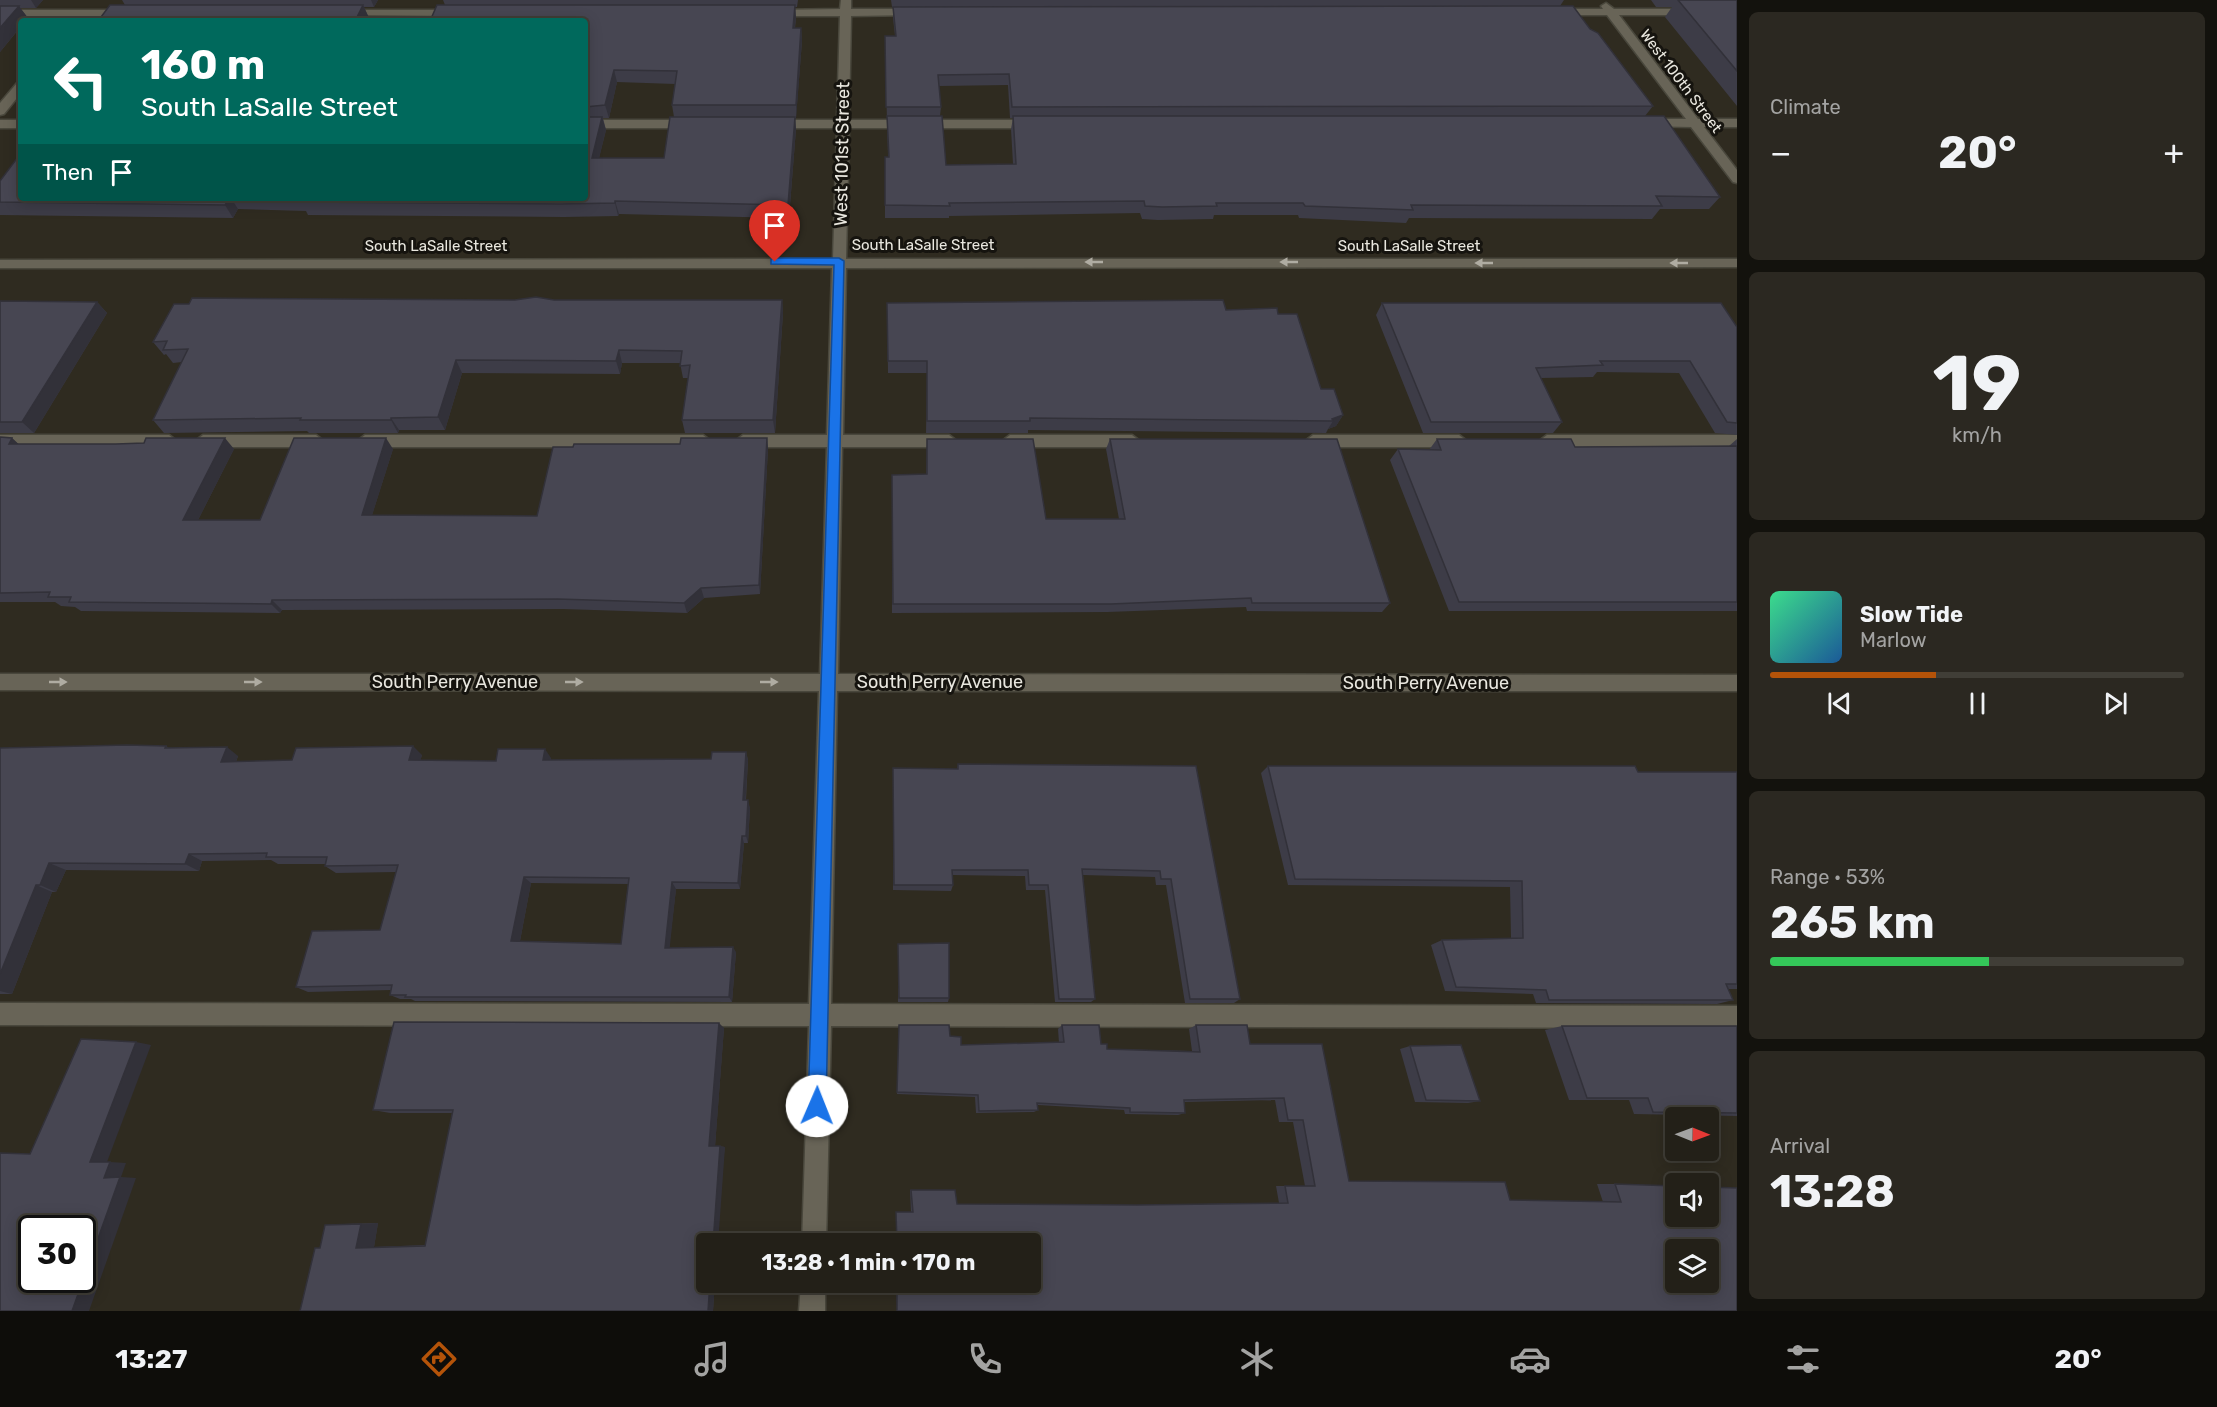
<!DOCTYPE html>
<html lang="en">
<head>
<meta charset="utf-8">
<style>
  :root { --surface:#232018; --page:#2b2821; --text:#f1f3f6; --muted:#a3a3a2; --line:#403e37; --accent:#b45309 }
  body { margin:0; font-family:Rubik,sans-serif; background:var(--page); color:var(--text); height:100vh; display:flex; flex-direction:column; font-size:22px; white-space:nowrap }
  * { box-sizing:border-box; margin:0 }
  p { font-size:20px; color:var(--muted) }
  .icon { flex:none; width:33px; height:33px; fill:none; stroke:currentColor; stroke-width:2; stroke-linecap:round; stroke-linejoin:round }
  .map { position:relative; flex:1; overflow:hidden }
  .panel { display:flex; flex-direction:column; gap:12px; padding:12px; background:#13120d; width:480px }
  .panel>* { flex:none }
  .top-card { position:absolute; left:18px; top:18px; width:570px; height:183px; border-radius:6px; box-shadow:0 3px 15px #0003,0 0 0 2px var(--line); background:#00695c; color:#fff; overflow:hidden }
  .needle { width:39px; rotate:91deg }
  .tools { position:absolute; left:1665px; top:1107px; display:grid; gap:12px }
  .tools a { display:grid; place-items:center; width:54px; height:54px; border-radius:6px; background:var(--surface); box-shadow:0 3px 15px #0003,0 0 0 2px var(--line); font-size:30px }
  .speed { position:absolute; left:18px; top:1215px; display:flex; gap:12px; font-size:30px; font-weight:700; text-align:center }
  .speed>* { display:grid; place-content:center; width:78px; height:78px; border-radius:50%; background:var(--surface); box-shadow:0 3px 15px #0003,0 0 0 2px var(--line); line-height:1 }
  .speed .limit { border:3px solid #111; border-radius:9px; background:#fff; color:#111 }
  .pin { position:absolute; display:grid; place-items:center; width:51px; height:51px; color:#fff; margin:-62px -26px; border-radius:50% 50% 50% 0; rotate:-45deg; box-shadow:0 0 6px #0007 }
  .pin .icon { rotate:45deg }
  .me { position:absolute; width:66px; margin:-33px; rotate:1deg; stroke-linejoin:round; filter:drop-shadow(0 0 4px #0008) }
  .turn { display:flex; align-items:center; gap:21px; height:126px; padding:0 24px; font-size:27px }
  .turn .icon { width:78px; height:78px; stroke-width:2.5 }
  .turn b { display:block; font-size:42px; line-height:51px }
  .then { display:flex; align-items:center; height:57px; padding:0 24px; background:#0003; gap:12px; font-size:22px }
  .big { font-size:45px; font-weight:700; line-height:1.1 }
  .panel .tile { flex:1; display:flex; flex-direction:column; justify-content:center; gap:9px; min-width:0; padding:0 21px; border-radius:9px; background:var(--page) }
  .panel .dial { align-items:center; gap:0 }
  .dial b { font-size:78px; line-height:1 }
  .song { display:flex; align-items:center; gap:18px }
  .cover { width:72px; height:72px; border-radius:9px; background:linear-gradient(135deg,hsl(150 70% 55%),hsl(210 70% 35%)) }
  .played { height:6px; border-radius:3px; background:linear-gradient(90deg,var(--accent) 40%,var(--line) 40%) }
  .keys { display:flex; justify-content:space-around; direction:ltr }
  .heat { display:flex; justify-content:space-between; align-items:center; font-size:33px; direction:ltr }
  .charge { height:9px; border-radius:4px; background:linear-gradient(90deg,#34c759 53%,var(--line) 0) }
  .trip { position:absolute; left:696px; top:1233px; width:345px; height:60px; border-radius:6px; background:var(--surface); box-shadow:0 3px 15px #0003,0 0 0 2px var(--line); font-weight:700; line-height:60px; text-align:center }
  .menu { display:flex; height:96px; justify-content:space-around; align-items:center; background:#0e0d0a; color:var(--muted) }
  .menu .icon { width:42px; height:42px }
  .menu .selected { color:var(--accent) }
  .menu b { font-size:27px; color:var(--text) }
  main { display:flex; flex:1; min-height:0 }
  .map>svg:first-child { display:block }
</style>
</head>
<body>
<main>
<div class="map">
<svg width="1737" height="1311" viewBox="0 0 1737 1311">
  <rect width="100%" height="100%" fill="#2f2b20"/>
  <g fill="none" stroke-linecap="round" stroke-linejoin="round">
    <g stroke="#49473c" stroke-width="3">
      <g id="minor">
        <polygon points="841,0 851,0 851,9 916,9 921,12 916,15 851,16 849,120 1036,120 1042,124 1036,128 849,128 846,259 1737,259 1737,267 846,268 843,435 949,435 957,441 949,447 842,447 838,674 1737,675 1737,691 837,691 831,1004 1737,1006 1737,1028 831,1026 826,1244 802,1244 809,1026 0,1025 0,1003 809,1004 819,691 0,690 0,674 820,674 827,447 743,447 735,441 743,435 827,435 832,268 0,268 0,260 833,259 837,128 773,128 767,124 773,120 837,120 840,16 773,16 768,13 773,10 840,9"/>
        <polygon points="1606,3 1614,9 1737,9 1737,15 1619,15 1698,119 1737,119 1737,127 1704,127 1737,170 1737,183 1733,182 1691,127 1642,126 1642,120 1646,119 1686,119 1607,15 1553,15 1548,12 1553,9 1603,9 1601,6"/>
        <polygon points="0,10 127,10 132,13 127,16 0,16"/>
        <polygon points="344,10 457,10 462,13 457,16 340,15 339,13"/>
        <polygon points="21,81 21,93 4,114 0,115 0,103 17,83"/>
        <rect x="0" y="120" width="21" height="8"/>
        <polygon points="585,120 691,120 697,124 691,128 585,128"/>
        <polygon points="0,435 169,435 177,441 169,447 0,447"/>
        <polygon points="203,435 316,435 324,441 316,447 203,447 195,441"/>
        <polygon points="365,435 703,435 711,441 703,447 365,447 357,441"/>
        <polygon points="1010,435 1132,435 1140,441 1132,447 1010,447 1002,441"/>
        <polygon points="1313,435 1459,435 1467,441 1459,447 1313,447 1305,441"/>
        <polygon points="1547,435 1737,435 1737,447 1547,447 1539,441"/>
        <polygon points="801,1282 825,1282 825,1311 799,1311"/>
      </g>
    </g>
    <use href="#minor" fill="#686457" fill-rule="evenodd"/>
  </g>
  <g fill="#3d3c47" fill-rule="evenodd">
    <polygon points="0,0 43,0 36,8 20,8 28,18 0,52"/>
    <polygon points="122,0 378,0 374,7 364,7 369,18 367,21 98,21 125,5"/>
    <path d="M443,0H798L797,7H795L796,18L795,28H801L802,41L796,118H795L796,129L789,218L619,214L618,216L564,217L308,215L306,211L238,209L233,218L0,215V181L21,198H585V21L445,5ZM617,82L675,84L672,105L674,117L664,158H599L606,130L603,118H609Z"/>
    <path d="M891,0H1564L1560,6L1590,29L1653,106L1645,116L1720,197L1709,209H1660L1652,219L1409,218L1406,223L1299,218L1298,215H1214L1213,219L1158,220L1142,219L1140,213L949,216V218H885V157H888L885,47L895,36L893,18V7H1296H892ZM1008,85L1010,118H1013L1011,129L1013,164L946,165L940,116L941,107L939,86Z"/>
    <polygon points="1651,0 1737,0 1737,106 1665,17 1672,7 1656,7"/>
    <polygon points="554,300 782,300 783,313 775,433 685,433 682,420 688,378 683,378 680,363 622,363 620,374 462,373 445,430 399,430 398,433 309,433 307,431 164,433 153,420 182,362 173,363 166,354 164,355 153,342"/>
    <polygon points="0,301 97,302 107,313 34,433 0,433"/>
    <polygon points="887,303 1226,310 1278,314 1321,389 1343,415 1336,426 1328,429 1326,433 1028,430 1028,433 926,433 927,373 888,373"/>
    <polygon points="1382,303 1737,327 1737,435 1715,433 1679,373 1597,372 1593,377 1541,378 1562,422 1553,433 1423,433 1376,315"/>
    <polygon points="0,437 12,438 18,444 234,449 198,520 260,520 393,449 372,515 537,516 573,447 680,444 767,438 768,449 760,594 704,598 687,613 563,609 282,610 280,613 81,611 75,607 61,606 55,602 0,602"/>
    <polygon points="927,439 1046,519 1119,519 1106,449 1110,439 1390,603 1382,612 1247,611 1246,607 1107,612 892,613 892,484 926,474"/>
    <polygon points="1437,439 1575,447 1729,446 1737,439 1737,611 1449,611 1390,460 1398,449 1429,450"/>
    <path d="M166,746L169,748L238,756L236,762L422,755L420,761H496L551,758V760L711,759L746,752L748,760L746,800L750,808L748,843H744L740,889H676L669,948L736,952L732,1002L415,1001L411,999H400L390,995L391,990L308,992L296,987L380,930L396,872L336,873L325,866L326,864H278L271,860L202,861L199,871L66,870L56,892H52L12,994H0V748ZM531,883L628,884L621,944L520,941Z"/>
    <polygon points="958,764 1196,766 1240,999 1234,1003 1185,1003 1166,885 1156,885 1155,877 1083,875 1095,999 1091,1002 1055,1002 1045,890 1026,890 1025,876 952,875 953,885 951,891 893,890 893,768 957,769"/>
    <polygon points="1268,766 1638,772 1737,772 1737,989 1728,989 1733,1000 1717,1004 1536,1003 1533,994 1445,991 1431,945 1442,940 1511,938 1510,887 1288,885 1261,773"/>
    <polygon points="898,944 949,998 948,1002 898,1002"/>
    <polygon points="899,1025 950,1036 961,1045 1059,1043 1058,1029 1062,1025 1101,1044 1107,1049 1192,1051 1189,1029 1196,1025 1250,1044 1349,1181 1510,1200 1603,1202 1597,1184 1615,1184 1737,1311 897,1311 896,1282 1030,1282 1030,1244 896,1244 896,1212 911,1212 910,1190 955,1190 957,1204 1131,1205 1279,1203 1276,1186 1305,1186 1293,1122 1279,1122 1275,1100 1184,1102 1185,1113 1178,1115 1125,1114 1124,1110 1038,1105 1038,1110 1034,1112 976,1113 975,1097 897,1094"/>
    <polygon points="1562,1026 1737,1026 1737,1116 1634,1114 1629,1100 1569,1100 1545,1030"/>
    <polygon points="724,1028 715,1146 725,1147 706,1282 715,1282 713,1311 315,1248 320,1248 325,1225 343,1224 378,1223 374,1247 426,1245 452,1113 390,1113 373,1110"/>
    <polygon points="1410,1046 1480,1101 1468,1103 1415,1102 1400,1049"/>
  </g>
  <g fill="#323139">
    <polygon points="31,0 43,0 36,8"/>
    <polygon points="371,0 378,0 374,7"/>
    <polygon points="363,5 369,18 367,21 355,21"/>
    <polygon points="795,5 796,18 793,41 793,28"/>
    <polygon points="19,6 28,18 25,21 21,21 21,26 0,52 0,28"/>
    <polygon points="801,28 802,41 796,118 796,105"/>
    <polygon points="614,70 617,82 609,118 605,105"/>
    <polygon points="602,117 606,130 596,170 592,158"/>
    <polygon points="795,117 796,129 789,218 788,205"/>
    <polygon points="229,198 231,198 238,209 233,218 225,205"/>
    <polygon points="615,201 619,214 618,216 615,203"/>
    <polygon points="782,300 783,313 775,433 773,420"/>
    <polygon points="97,302 107,313 34,433 22,422"/>
    <polygon points="619,350 622,363 620,374 616,361"/>
    <polygon points="456,360 462,373 445,430 438,417"/>
    <polygon points="1343,415 1336,426 1328,429 1333,421 1332,419"/>
    <polygon points="391,418 399,430 398,433 391,420"/>
    <polygon points="12,438 24,449 9,444"/>
    <polygon points="225,438 234,449 193,530 183,520"/>
    <polygon points="386,438 393,449 369,525 362,515"/>
    <polygon points="767,438 768,449 760,594 759,585"/>
    <polygon points="701,588 704,598 687,613 684,603"/>
    <polygon points="272,600 282,610 280,613 271,604"/>
    <polygon points="413,746 422,755 418,769 409,760"/>
    <polygon points="227,747 238,756 233,770 221,762"/>
    <polygon points="545,749 551,758 549,768 543,760"/>
    <polygon points="746,752 748,760 745,808 743,800"/>
    <polygon points="748,800 750,808 748,843 746,836"/>
    <polygon points="742,836 744,843 740,889 738,883"/>
    <polygon points="189,854 202,861 199,871 185,864"/>
    <polygon points="49,863 66,870 56,892 40,885"/>
    <polygon points="524,877 531,883 519,946 511,941"/>
    <polygon points="672,882 676,889 669,954 665,948"/>
    <polygon points="36,885 52,892 12,994 0,991 0,974"/>
    <polygon points="733,947 736,952 732,1002 729,997"/>
    <polygon points="719,1023 724,1028 715,1147 709,1146"/>
    <polygon points="136,1042 151,1045 107,1162 90,1162"/>
    <polygon points="720,1146 725,1147 718,1244 713,1244"/>
    <polygon points="110,1162 126,1163 121,1177 136,1178 89,1311 72,1311 104,1178"/>
    <polygon points="378,1223 374,1247 356,1248 361,1224"/>
    <polygon points="710,1282 715,1282 713,1311 708,1311"/>
  </g>
  <g fill="#474652" stroke="#323139" stroke-width="1.5" fill-rule="evenodd">
    <polygon points="1678,0 1737,0 1737,71"/>
    <polygon points="110,5 363,5 355,21 98,21"/>
    <polygon points="437,5 795,5 793,28 801,28 796,105 672,105 677,71 614,70 605,105 585,107 585,21 430,21"/>
    <polygon points="0,6 19,6 0,28"/>
    <polygon points="1573,6 1590,29 1598,33 1653,106 1012,107 1009,74 938,75 941,107 886,107 885,36 896,36 893,7"/>
    <polygon points="887,116 942,116 946,165 1016,164 1013,116 1664,116 1720,197 1656,196 1662,206 1411,205 1413,210 1305,206 1303,203 1216,203 1217,206 1162,207 1145,206 1144,201 949,203 950,206 885,205 885,157 889,157"/>
    <polygon points="585,117 602,117 592,158 664,158 670,117 795,117 788,205 615,201 615,203 560,204 301,202 303,198 290,198 585,198"/>
    <polygon points="21,153 21,198 229,198 225,205 0,202 0,181"/>
    <polygon points="536,297 554,300 782,300 773,420 682,420 690,365 680,366 682,351 619,350 616,361 456,360 438,417 391,418 391,420 300,420 301,418 153,420 188,349 163,350 167,341 153,342 174,304 189,304 192,298 515,300"/>
    <polygon points="1223,300 1226,310 1277,308 1278,314 1297,314 1321,389 1334,389 1343,415 1332,419 1333,421 1030,418 1030,421 927,421 927,361 888,361 887,303"/>
    <polygon points="0,301 97,302 22,422 0,422"/>
    <polygon points="1382,303 1721,303 1737,327 1737,423 1727,422 1690,361 1600,361 1603,365 1536,368 1562,422 1431,422"/>
    <polygon points="0,437 12,438 9,444 116,444 144,443 146,438 225,438 183,520 260,520 294,438 386,438 362,515 537,516 553,447 573,447 574,444 680,444 681,438 767,438 759,585 701,588 684,603 558,599 272,600 271,604 69,602 71,597 48,597 50,592 0,593"/>
    <polygon points="927,439 1033,439 1046,519 1125,519 1110,439 1337,439 1390,603 1252,603 1251,598 1111,604 893,604 892,475 927,474"/>
    <polygon points="1437,439 1571,439 1575,447 1737,446 1737,602 1459,602 1398,449 1441,450"/>
    <path d="M127,745L166,746L165,748L227,747L221,762L292,760L296,748L413,746L409,760L496,761L498,749H545L543,760L711,759L712,752H746L743,800H748L746,836H742L738,883L672,882L665,948L733,947L729,997H405L406,995H390L392,985L296,987L312,931L380,930L398,865L325,866L327,857H266L267,853L189,854L185,864L49,863L40,885H36L0,974V748ZM524,877L629,878L621,944L511,941Z"/>
    <polygon points="958,764 1196,766 1240,999 1190,999 1171,879 1161,879 1160,871 1082,869 1095,999 1059,999 1048,885 1029,885 1028,870 952,870 953,885 894,885 893,768 958,769"/>
    <polygon points="1268,766 1635,766 1638,772 1737,772 1737,984 1726,984 1733,1000 1549,1000 1546,990 1456,987 1442,940 1523,938 1522,881 1295,879"/>
    <polygon points="949,943 949,998 899,998 898,944"/>
    <polygon points="394,1022 719,1023 709,1146 720,1146 713,1244 706,1244 706,1282 710,1282 708,1311 300,1311 315,1248 320,1248 325,1225 361,1224 356,1248 425,1246 453,1110 373,1110"/>
    <path d="M899,1025H949L950,1036L961,1037V1045L1064,1042L1062,1025H1099L1101,1044H1107V1049L1200,1052L1196,1025H1247L1250,1044H1322L1349,1181L1505,1182L1510,1200L1621,1202L1615,1184L1676,1186V1216H1708V1187L1737,1188V1311H897V1282H1030V1244H897L896,1212H913L911,1190H955L957,1204L1137,1205L1288,1203L1285,1186H1315L1303,1120H1288L1284,1098L1184,1100L1185,1113L1130,1112V1108L1037,1103L1038,1110L979,1111L978,1095L897,1092ZM1676,1250H1708V1282H1676Z"/>
    <polygon points="1562,1026 1737,1026 1737,1113 1653,1112 1648,1098 1587,1098"/>
    <path d="M81,1039L136,1042L90,1162H110L104,1178L120,1177L72,1311H0V1153L30,1154ZM32,1228H82V1280H32Z"/>
    <polygon points="1461,1045 1480,1101 1426,1100 1410,1046"/>
  </g>
  <defs><path id="oneway-solid" d="M-6-.8H1V-3.2L6.5 0L1 3.2V.8H-6Z" transform="scale(1.5)"/></defs>
  <g fill="#afaca2">
    <use href="#oneway-solid" transform="translate(1094 262) rotate(-180)"/>
    <use href="#oneway-solid" transform="translate(1289 262) rotate(-180)"/>
    <use href="#oneway-solid" transform="translate(1484 263) rotate(-180)"/>
    <use href="#oneway-solid" transform="translate(1679 263) rotate(-180)"/>
    <use href="#oneway-solid" transform="translate(58 682)"/>
    <use href="#oneway-solid" transform="translate(253 682)"/>
    <use href="#oneway-solid" transform="translate(574 682)"/>
    <use href="#oneway-solid" transform="translate(769 682)"/>
  </g>
  <polygon fill="#1a73e8" stroke="#114b97" stroke-width="1.5" points="775,258 839,258 844,261 826,1106 823,1112 817,1114 811,1112 808,1106 834,265 771,264 771,259"/>
  <g text-anchor="middle" dominant-baseline="central" stroke-width="6" stroke-linejoin="round" paint-order="stroke">
    <g font-size="15" fill="#e9e7df" stroke="#16140f">
      <text transform="translate(1681 81) rotate(53)">West 100th Street</text>
      <text x="923" y="245">South LaSalle Street</text>
      <text x="436" y="246">South LaSalle Street</text>
      <text x="1409" y="246">South LaSalle Street</text>
    </g>
    <g font-size="18" fill="#e9e7df" stroke="#16140f">
      <text transform="translate(842 154) rotate(-89)">West 101st Street</text>
      <text x="455" y="682">South Perry Avenue</text>
      <text x="940" y="682">South Perry Avenue</text>
      <text x="1426" y="683">South Perry Avenue</text>
    </g>
  </g>
</svg>
<div class="tools">
<a><svg class="needle" viewBox="-14 -14 28 28"><path d="M0-13l5 13h-10z" fill="#e53935"/><path d="M0 13l5-13h-10z" fill="#a3a3a2"/></svg></a>
<a><svg class="icon" aria-label="sound" viewBox="0 0 24 24"><path d="M4 9h4l5-4v14l-5-4H4zM17 9q2 3 0 6"/></svg></a>
<a><svg class="icon" aria-label="layers" viewBox="0 0 24 24"><path d="M12 4l9 5-9 5-9-5zM3 14l9 5 9-5"/></svg></a>
</div>
<div class="speed"><div class="limit">30</div></div>
<div class="pin" style="left:775px;top:262px;background:#d93025"><svg class="icon" aria-label="arrive" viewBox="0 0 24 24"><path d="M6 21V4h12l-3 4 3 4H6"/></svg></div>
<svg class="me" style="left:817px;top:1106px" viewBox="-20 -20 40 40"><circle r="19" fill="#fff"/><path d="M0-13L10 11 0 6-10 11z" fill="#1a73e8"/></svg>
<div class="trip">13:28 · 1 min · 170 m</div>
<div class="top-card">
<div class="turn"><svg class="icon" aria-label="left" viewBox="0 0 24 24"><path d="M17 20v-9H6M10 6l-5 5 5 5"/></svg><div><b>160 m</b>South LaSalle Street</div></div>
<div class="then">Then<svg class="icon" aria-label="arrive" viewBox="0 0 24 24"><path d="M6 21V4h12l-3 4 3 4H6"/></svg></div>
</div>
</div>
<section class="panel">
<div class="tile"><p>Climate</p>
<div class="heat"><a>−</a><b class="big">20°</b><a>+</a></div>
</div>
<div class="tile dial"><b>19</b><p>km/h</p></div>
<div class="tile">
<div class="song"><i class="cover"></i><div><b>Slow Tide</b><p>Marlow</p></div></div>
<div class="played"></div>
<div class="keys"><svg class="icon" aria-label="previous" viewBox="0 0 24 24"><path d="M18 5L8 12l10 7zM5 5v14"/></svg><svg class="icon" aria-label="pause" viewBox="0 0 24 24"><path d="M8 5v14M16 5v14"/></svg><svg class="icon" aria-label="next" viewBox="0 0 24 24"><path d="M6 5l10 7-10 7zM19 5v14"/></svg></div>
</div>
<div class="tile"><p>Range · 53%</p><b class="big">265 km</b><div class="charge"></div></div>
<div class="tile"><p>Arrival</p><b class="big">13:28</b></div>
</section>
</main>
<nav class="menu">
<b>13:27</b>
<svg class="icon selected" aria-label="directions" viewBox="0 0 24 24"><path d="M12 3l9 9-9 9-9-9zM9 14v-3h6M13 9l2 2-2 2"/></svg>
<svg class="icon" aria-label="music" viewBox="0 0 24 24"><path d="M9 18V5l10-2v13"/><circle cx="6" cy="18" r="3"/><circle cx="16" cy="16" r="3"/></svg>
<svg class="icon" aria-label="phone" viewBox="0 0 24 24"><path d="M5 4h4l2 5-3 2q2 4 5 5l2-3 5 2v4C11 20 4 13 5 4z"/></svg>
<svg class="icon" aria-label="climate" viewBox="0 0 24 24"><path d="M12 3v18M4 7l16 10M4 17L20 7"/></svg>
<svg class="icon" aria-label="car" viewBox="0 0 24 24"><path d="M5 17H2v-5l4-1 3-4h7l3 4 3 1v5h-3M9 17h6M6 11h13"/><circle cx="7" cy="17" r="2"/><circle cx="17" cy="17" r="2"/></svg>
<svg class="icon" aria-label="filters" viewBox="0 0 24 24"><path d="M4 7h16M4 17h16"/><circle cx="9" cy="7" r="2"/><circle cx="15" cy="17" r="2"/></svg>
<b>20°</b>
</nav>
</body>
</html>
